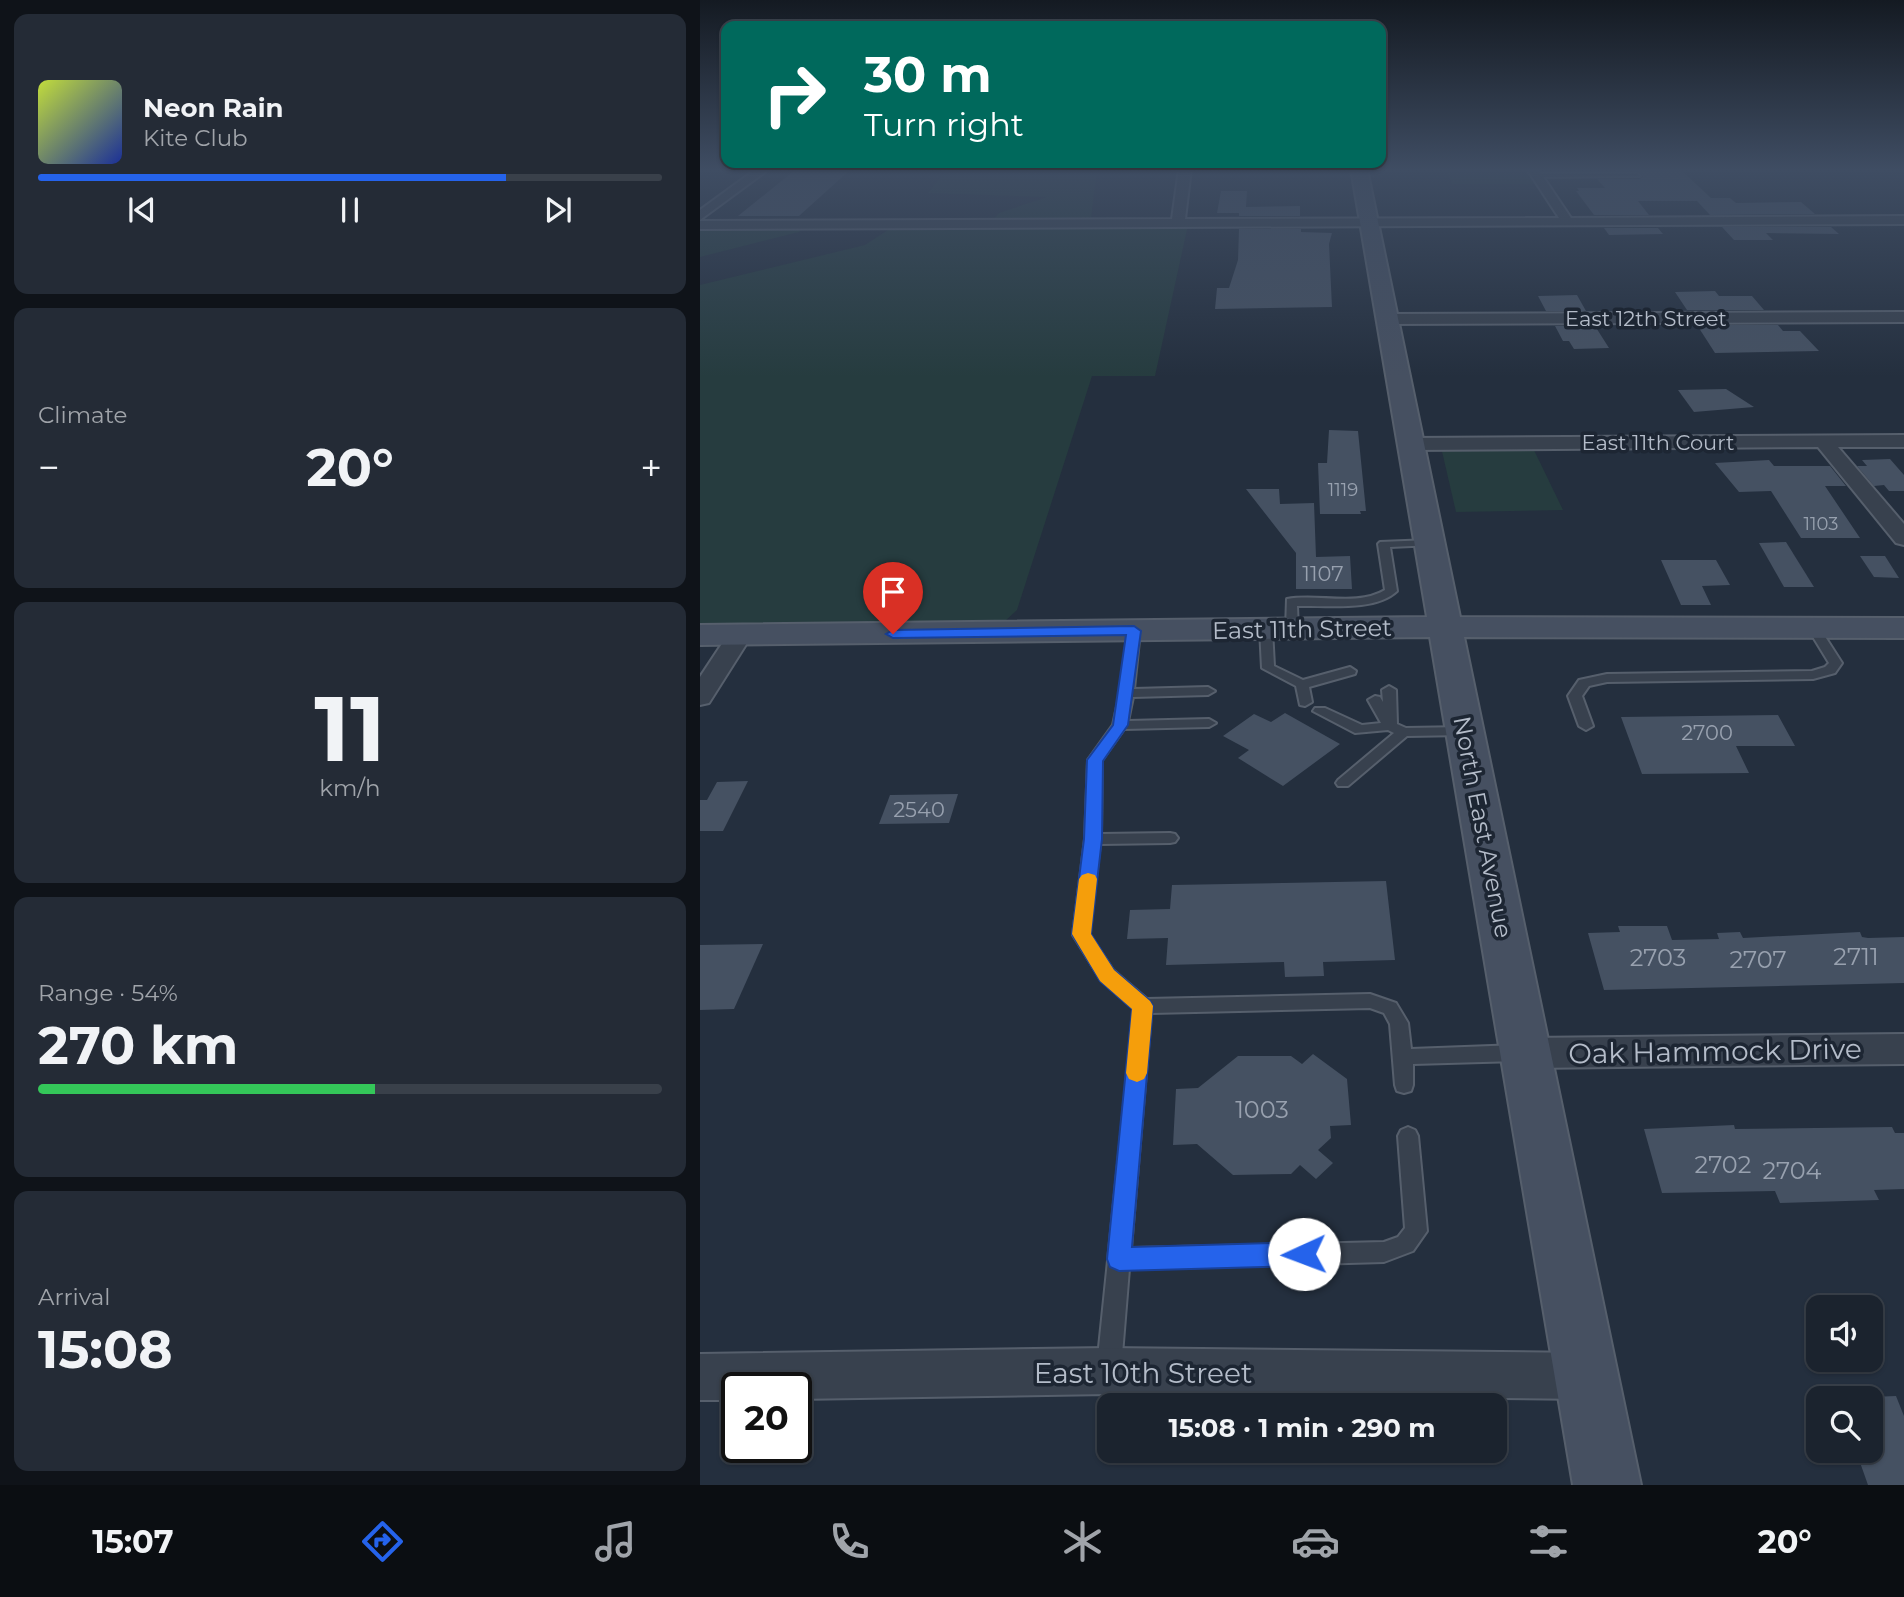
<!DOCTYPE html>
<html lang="en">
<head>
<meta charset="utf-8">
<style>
  :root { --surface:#1b232e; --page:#242b36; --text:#f1f3f6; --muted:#a0a4aa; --line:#39404a; --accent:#2563eb }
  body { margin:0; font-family:Montserrat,sans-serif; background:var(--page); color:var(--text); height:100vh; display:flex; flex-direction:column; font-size:26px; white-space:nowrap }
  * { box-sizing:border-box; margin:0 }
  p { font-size:23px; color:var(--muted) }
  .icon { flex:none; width:38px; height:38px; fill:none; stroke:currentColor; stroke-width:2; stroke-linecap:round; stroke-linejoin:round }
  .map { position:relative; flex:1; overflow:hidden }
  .panel { display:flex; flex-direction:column; gap:14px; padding:14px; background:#0f1319; width:700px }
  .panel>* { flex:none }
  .hud { position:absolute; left:21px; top:21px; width:665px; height:147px; border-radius:14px; box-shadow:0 2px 5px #0004,0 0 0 2px var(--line); background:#00695c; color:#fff; overflow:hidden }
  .tools { position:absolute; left:1106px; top:1295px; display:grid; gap:14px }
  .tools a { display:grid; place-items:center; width:77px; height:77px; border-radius:14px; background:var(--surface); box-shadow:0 2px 5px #0004,0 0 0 2px var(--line); font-size:35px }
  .speed { position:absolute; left:21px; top:1372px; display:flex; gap:14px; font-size:35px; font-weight:700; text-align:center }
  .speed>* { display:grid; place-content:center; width:91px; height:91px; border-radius:50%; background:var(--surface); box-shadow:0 2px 5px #0004,0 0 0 2px var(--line); line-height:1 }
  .speed .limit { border:4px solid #111; border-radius:10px; background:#fff; color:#111 }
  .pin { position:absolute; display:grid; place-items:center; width:60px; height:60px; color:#fff; margin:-72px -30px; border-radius:50% 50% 50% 0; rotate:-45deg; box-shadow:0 0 7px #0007 }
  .pin .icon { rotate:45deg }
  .me { position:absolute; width:77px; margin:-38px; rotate:268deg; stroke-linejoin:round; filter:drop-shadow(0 0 5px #0008) }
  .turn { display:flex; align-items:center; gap:24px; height:147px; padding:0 28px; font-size:32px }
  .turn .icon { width:91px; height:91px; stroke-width:2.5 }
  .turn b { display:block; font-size:49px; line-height:60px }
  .big { font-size:52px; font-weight:700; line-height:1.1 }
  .panel .widget { flex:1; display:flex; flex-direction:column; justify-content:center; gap:10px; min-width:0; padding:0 24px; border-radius:14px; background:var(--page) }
  .panel .dial { align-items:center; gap:0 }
  .dial b { font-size:91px; line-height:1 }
  .song { display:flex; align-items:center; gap:21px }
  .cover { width:84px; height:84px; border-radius:10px; background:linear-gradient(135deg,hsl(70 70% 55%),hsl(230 70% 35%)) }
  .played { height:7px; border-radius:4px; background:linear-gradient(90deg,var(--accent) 75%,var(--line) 75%) }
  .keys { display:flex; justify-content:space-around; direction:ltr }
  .heat { display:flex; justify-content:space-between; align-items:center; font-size:38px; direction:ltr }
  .charge { height:10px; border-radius:5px; background:linear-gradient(90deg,#34c759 54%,var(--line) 0) }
  .trip { position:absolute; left:397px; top:1393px; width:410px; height:70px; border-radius:14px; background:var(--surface); box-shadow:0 2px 5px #0004,0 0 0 2px var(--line); font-weight:700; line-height:70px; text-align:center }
  .tabs { display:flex; height:112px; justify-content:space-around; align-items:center; background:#0b0e12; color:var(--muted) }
  .tabs .icon { width:49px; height:49px }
  .tabs .selected { color:var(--accent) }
  .tabs b { font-size:32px; color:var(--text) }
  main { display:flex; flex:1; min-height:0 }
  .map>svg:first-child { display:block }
</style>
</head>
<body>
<main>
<section class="panel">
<div class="widget">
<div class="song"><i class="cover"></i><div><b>Neon Rain</b><p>Kite Club</p></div></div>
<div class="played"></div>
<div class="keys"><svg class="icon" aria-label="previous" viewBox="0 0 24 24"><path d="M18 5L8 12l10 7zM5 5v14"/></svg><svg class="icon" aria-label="pause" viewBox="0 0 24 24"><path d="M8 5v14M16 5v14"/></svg><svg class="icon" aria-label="next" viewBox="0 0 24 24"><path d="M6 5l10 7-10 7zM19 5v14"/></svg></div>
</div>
<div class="widget"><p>Climate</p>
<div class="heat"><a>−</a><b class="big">20°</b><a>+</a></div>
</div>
<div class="widget dial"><b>11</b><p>km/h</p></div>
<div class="widget"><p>Range · 54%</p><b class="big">270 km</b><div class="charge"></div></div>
<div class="widget"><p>Arrival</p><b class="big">15:08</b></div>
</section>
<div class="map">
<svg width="1204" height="1485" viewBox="0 0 1204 1485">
  <rect width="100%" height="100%" fill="#242f3e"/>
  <g fill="#263c3f">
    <polygon points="247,169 397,169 391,218 375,221 291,222 299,213 347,197 228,193"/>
    <polygon points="746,169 828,169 837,184 752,184"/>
    <polygon points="402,225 488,225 455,376 392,376 317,610 305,621 0,626 0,285 165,245 194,226 359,228"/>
    <polygon points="0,227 105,227 99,232 0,257"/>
    <polygon points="832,446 863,510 756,512 741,447"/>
  </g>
  <g fill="#455162">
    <polygon points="151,169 99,216 38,216 95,170"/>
    <polygon points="888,169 981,170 1011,198 1030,198 1036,203 1101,202 1115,214 1010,215 997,201 938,201 949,215 894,215 876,191 879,191 877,188 905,188 897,179 940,179 943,176 937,171"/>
    <polygon points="521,191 547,191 546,207 600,206 600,216 539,216 539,213 517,213"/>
    <polygon points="1022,227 1131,227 1139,234 1066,233 1073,240 1034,240"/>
    <polygon points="904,228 958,228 963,234 909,235"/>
    <polygon points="539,229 601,229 601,232 632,233 629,244 632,307 515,309 517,288 529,288 538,260"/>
    <polygon points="1015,291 1019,296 1052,296 1064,310 987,310 975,292"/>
    <polygon points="877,295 886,311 846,311 838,296"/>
    <polygon points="997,325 1078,325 1083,331 1100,331 1119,351 1015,353"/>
    <polygon points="855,326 895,326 909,348 874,349 869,341 863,341"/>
    <polygon points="1026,389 1054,407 994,412 978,390"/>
    <polygon points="629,430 658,431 666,511 660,511 661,514 620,514 618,463 627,463"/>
    <polygon points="1190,459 1204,475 1204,491 1189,491 1184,485 1174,486 1157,466 1167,466 1162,460"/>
    <polygon points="1069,460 1074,466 1130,466 1146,486 1125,486 1160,538 1101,538 1071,491 1039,492 1015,463"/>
    <polygon points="546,489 579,489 580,504 614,503 616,557 650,556 652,589 596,589 596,553"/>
    <polygon points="1086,542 1114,587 1084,587 1059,543"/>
    <polygon points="1160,556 1185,556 1199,578 1174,577"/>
    <polygon points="961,560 1016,560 1030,585 1002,586 1011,605 981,605"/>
    <polygon points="585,713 640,744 583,786 538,758 549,750 523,736 554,714 571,722"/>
    <polygon points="1078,715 1095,746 1036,746 1049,773 942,774 921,717"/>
    <polygon points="48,781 23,831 0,831 0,800 7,800 17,782"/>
    <polygon points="258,794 249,823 179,824 190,795"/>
    <polygon points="686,881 695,960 623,962 624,976 585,977 584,962 466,965 468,938 427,939 430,910 470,909 472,885"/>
    <polygon points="918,926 967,926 972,940 1019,939 1017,933 1040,932 1043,938 1160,932 1162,937 1168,938 1204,937 1204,983 904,990 888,933 920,932"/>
    <polygon points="63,944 34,1009 0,1010 0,945"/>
    <polygon points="613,1054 647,1079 651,1125 630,1126 631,1138 618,1150 633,1163 616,1179 600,1165 591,1174 533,1175 497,1144 473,1145 476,1089 498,1088 538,1056 591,1056 602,1064"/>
    <polygon points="1034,1125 1035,1129 1192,1127 1195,1133 1204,1133 1204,1189 1174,1190 1179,1200 1080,1203 1075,1191 962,1193 944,1129"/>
    <polygon points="1196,1396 1204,1416 1204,1485 1168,1485 1156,1451 1171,1451 1171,1397"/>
  </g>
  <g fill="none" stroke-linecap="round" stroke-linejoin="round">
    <g stroke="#565f6c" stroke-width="4">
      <g id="service">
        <polygon points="837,174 937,174 940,176 835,177"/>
        <path d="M730,540L736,543L734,545L690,547L697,591C675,612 625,605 597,606L598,629L592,633L586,629L587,599C618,593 656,607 685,590L678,544L680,542Z"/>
        <polygon points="1113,623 1117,624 1142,663 1135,673 1113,679 907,682 889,686 882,696 893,726 886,730 879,726 868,696 879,680 907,674 1112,671 1125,667 1129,663 1107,627"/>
        <polygon points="566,625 572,629 574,666 603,680 650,667 656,671 655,674 609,687 612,702 605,706 600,705 596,686 562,668 560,629"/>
        <polygon points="434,627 440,631 434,689 508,687 515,691 508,695 433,697 428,721 509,719 516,723 509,727 424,729 402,760 401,834 470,833 475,834 478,838 475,842 470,843 400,844 389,934 413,970 447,999 670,994 696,1003 708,1023 711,1049 818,1045 825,1048 827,1053 825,1058 818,1061 713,1064 713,1085 711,1091 704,1093 697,1091 695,1085 690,1024 684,1013 670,1008 451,1013 431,1248 684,1242 698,1237 705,1228 698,1136 701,1130 708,1127 715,1130 718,1136 727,1231 713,1251 684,1262 429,1269 421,1367 417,1375 409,1379 401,1375 397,1367 434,1009 401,980 373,935 385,839 388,760 413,725 420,693 428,631"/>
        <polygon points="689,686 696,690 697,724 706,728 764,727 771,731 764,735 707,736 648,786 638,786 636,783 638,780 694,733 688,730 655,733 613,711 615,708 625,708 662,725 681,723 668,700 675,696 680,697 683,702 682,690"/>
      </g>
    </g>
    <g stroke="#565f6c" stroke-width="4">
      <g id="minor">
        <polygon points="56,169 69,169 0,220 0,210"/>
        <polygon points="479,169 491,169 485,219 859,218 827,169 838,169 871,218 1204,216 1204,224 0,229 0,221 472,219"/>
        <polygon points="1204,312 1204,322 688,324 680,319 688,314"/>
        <polygon points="1204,435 1204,447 1138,447 1204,524 1204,545 1196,543 1118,447 712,450 702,444 712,438"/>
        <polygon points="40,628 49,630 52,635 9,703 0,705 0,677 31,630"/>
        <polygon points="1204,1034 1204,1064 827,1068 814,1064 808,1053 814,1042 827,1038"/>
        <polygon points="408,1348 887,1353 903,1360 910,1376 903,1392 887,1399 408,1394 96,1399 96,1388 37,1388 37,1400 0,1400 0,1354"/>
      </g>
    </g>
    <g stroke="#565f6c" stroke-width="4">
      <polygon id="secondary" points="651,169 667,169 760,617 1204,618 1204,638 764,637 941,1485 873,1485 730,637 0,645 0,625 727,617"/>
    </g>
    <use href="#service" fill="#38414e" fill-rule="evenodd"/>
    <use href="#minor" fill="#38414e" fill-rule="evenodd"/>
    <use href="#secondary" fill="#465061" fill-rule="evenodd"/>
  </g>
  <linearGradient id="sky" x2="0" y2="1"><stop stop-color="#141a22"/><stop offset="0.45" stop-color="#3f4d63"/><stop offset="1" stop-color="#3f4d63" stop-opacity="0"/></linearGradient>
  <rect width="1204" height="377" fill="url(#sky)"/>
  <polygon fill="#2563eb" stroke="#184099" stroke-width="2" points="434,626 441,631 428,725 403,761 402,839 391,934 414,970 450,1001 453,1006 432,1247 604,1242 613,1246 617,1254 613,1262 604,1266 419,1271 410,1267 407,1259 432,1009 400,981 372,934 384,839 387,760 413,725 426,635 193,638 186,634 193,630"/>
  <polygon fill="#f59e0b" points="388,873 395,875 397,879 391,934 414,970 450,1001 453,1006 447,1073 444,1079 437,1082 429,1079 426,1073 432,1009 400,981 372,934 379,879 382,875"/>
  <g text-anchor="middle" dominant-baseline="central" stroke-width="7" stroke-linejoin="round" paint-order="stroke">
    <g font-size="18" fill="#98a1af">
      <text x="643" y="490">1119</text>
      <text x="1121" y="524">1103</text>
    </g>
    <g font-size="21" fill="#b4bcc9" stroke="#1d2633">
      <text x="946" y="318">East 12th Street</text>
      <text x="958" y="442">East 11th Court</text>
    </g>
    <g font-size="21" fill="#98a1af">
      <text x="623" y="573">1107</text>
      <text x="1007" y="732">2700</text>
      <text x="219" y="809">2540</text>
    </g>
    <g font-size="24" fill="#b4bcc9" stroke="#1d2633">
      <text transform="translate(602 629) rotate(-1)">East 11th Street</text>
      <text transform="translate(783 827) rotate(79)">North East Avenue</text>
    </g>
    <g font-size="24" fill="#98a1af">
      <text x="1156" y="956">2711</text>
      <text x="958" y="957">2703</text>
      <text x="1058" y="959">2707</text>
      <text x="562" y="1109">1003</text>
      <text x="1023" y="1164">2702</text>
      <text x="1092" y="1170">2704</text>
    </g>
    <g font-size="28" fill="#b4bcc9" stroke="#1d2633">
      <text transform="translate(1015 1051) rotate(-1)">Oak Hammock Drive</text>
      <text x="443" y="1373">East 10th Street</text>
    </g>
  </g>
</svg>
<div class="tools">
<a><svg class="icon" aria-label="sound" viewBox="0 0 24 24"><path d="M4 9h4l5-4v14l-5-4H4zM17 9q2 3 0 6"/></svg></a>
<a><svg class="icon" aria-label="search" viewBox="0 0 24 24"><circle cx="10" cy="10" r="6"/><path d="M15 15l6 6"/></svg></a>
</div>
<div class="speed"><div class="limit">20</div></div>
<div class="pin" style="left:193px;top:634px;background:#d93025"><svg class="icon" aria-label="arrive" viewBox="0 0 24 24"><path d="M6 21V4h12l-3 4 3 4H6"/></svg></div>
<svg class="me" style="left:604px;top:1254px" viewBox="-20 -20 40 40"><circle r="19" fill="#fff"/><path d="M0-13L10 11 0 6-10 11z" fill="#2563eb"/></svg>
<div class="trip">15:08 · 1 min · 290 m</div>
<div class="hud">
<div class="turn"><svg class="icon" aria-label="right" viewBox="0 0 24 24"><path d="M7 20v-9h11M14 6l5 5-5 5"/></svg><div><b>30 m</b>Turn right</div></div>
</div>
</div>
</main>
<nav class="tabs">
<b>15:07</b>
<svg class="icon selected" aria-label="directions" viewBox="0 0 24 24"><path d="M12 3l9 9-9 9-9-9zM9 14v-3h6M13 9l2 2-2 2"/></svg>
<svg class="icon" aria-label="music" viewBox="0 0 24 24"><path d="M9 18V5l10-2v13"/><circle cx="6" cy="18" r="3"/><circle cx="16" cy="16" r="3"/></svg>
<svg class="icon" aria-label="phone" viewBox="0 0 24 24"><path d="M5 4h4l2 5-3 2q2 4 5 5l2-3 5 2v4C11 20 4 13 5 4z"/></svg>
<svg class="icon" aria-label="climate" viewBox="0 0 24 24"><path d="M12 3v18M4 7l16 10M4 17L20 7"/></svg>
<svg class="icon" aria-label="car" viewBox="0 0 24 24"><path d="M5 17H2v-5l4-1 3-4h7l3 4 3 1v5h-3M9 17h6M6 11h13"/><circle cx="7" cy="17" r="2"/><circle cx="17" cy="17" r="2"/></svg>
<svg class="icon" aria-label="filters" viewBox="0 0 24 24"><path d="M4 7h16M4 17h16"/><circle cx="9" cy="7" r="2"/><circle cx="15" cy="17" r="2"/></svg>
<b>20°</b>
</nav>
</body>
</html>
